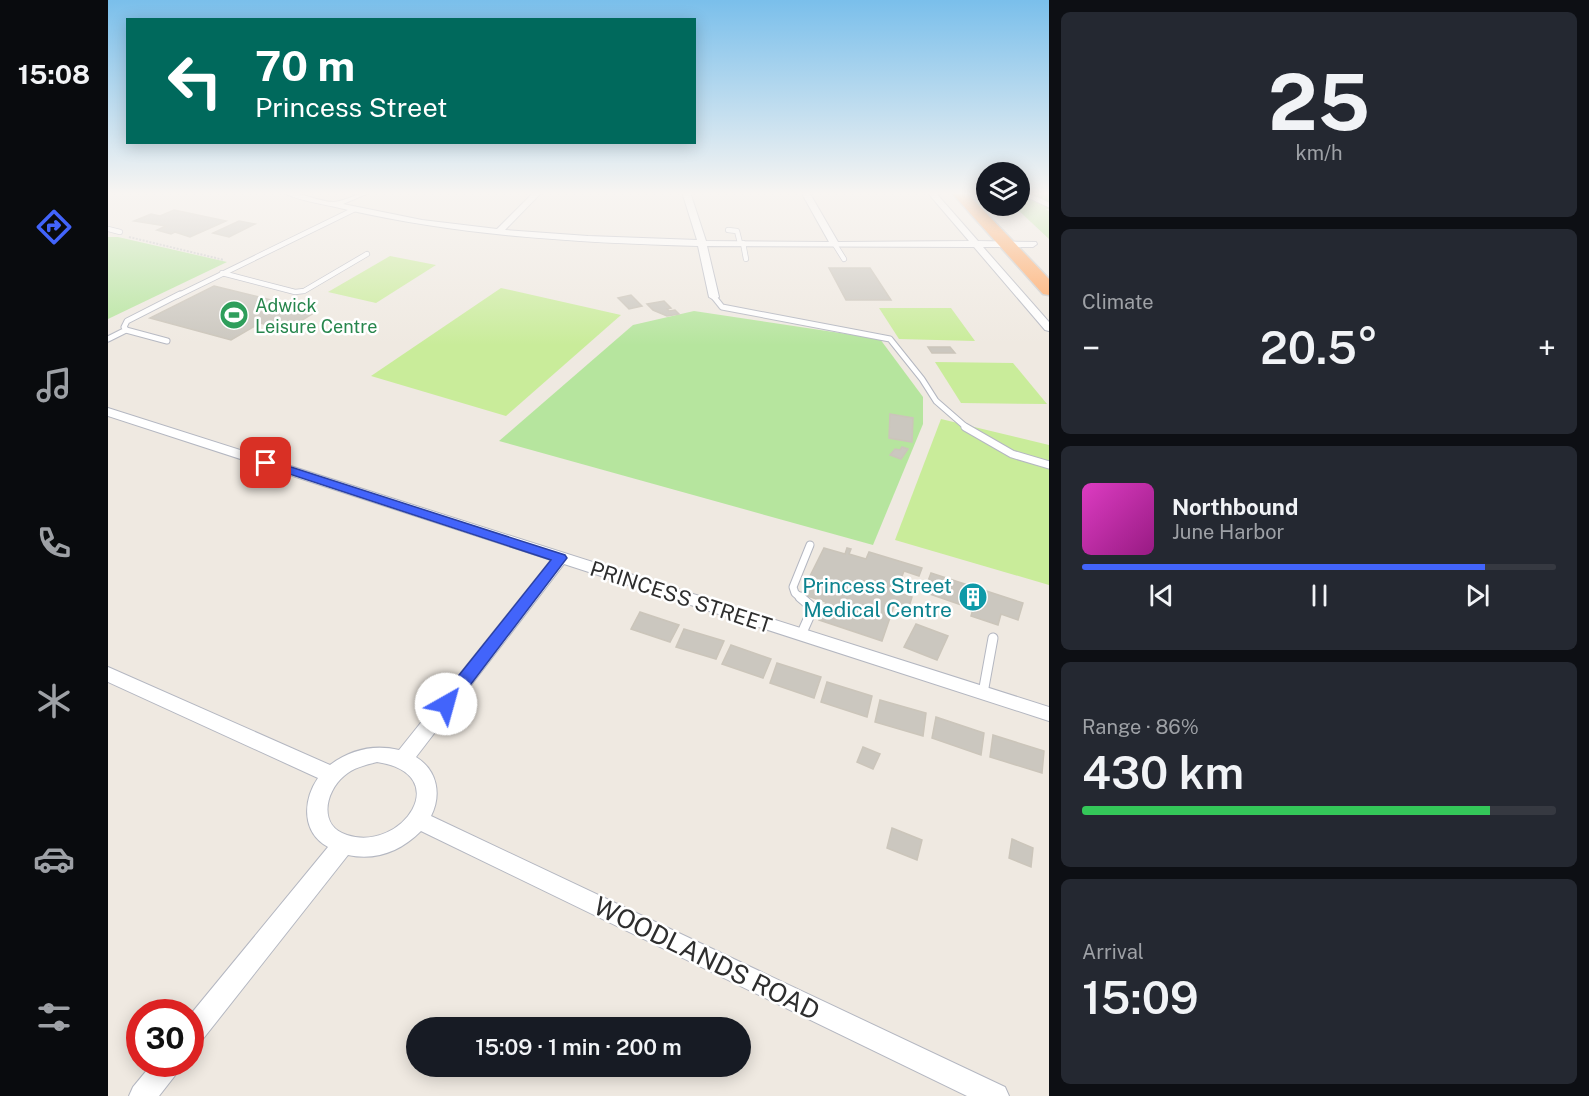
<!DOCTYPE html>
<html lang="en">
<head>
<meta charset="utf-8">
<style>
  :root { --surface:#171b24; --page:#242831; --text:#f1f3f6; --muted:#9ea1a6; --line:#363941; --accent:#4264fb }
  body { margin:0; font-family:"Public Sans",sans-serif; background:var(--page); color:var(--text); height:100vh; display:flex; flex-direction:column; font-size:22px; white-space:nowrap }
  * { box-sizing:border-box; margin:0 }
  p { font-size:20px; color:var(--muted) }
  .icon { flex:none; width:33px; height:33px; fill:none; stroke:currentColor; stroke-width:2; stroke-linecap:round; stroke-linejoin:round }
  .map { position:relative; flex:1; overflow:hidden }
  .side { display:flex; flex-direction:column; gap:12px; padding:12px; background:#0d0f14; width:540px }
  .side>* { flex:none }
  .top-card { position:absolute; left:18px; top:18px; width:570px; height:126px; border-radius:0px; box-shadow:0 3px 15px #0003; background:#00695c; color:#fff; overflow:hidden }
  .controls { position:absolute; left:868px; top:162px; display:grid; gap:12px }
  .controls a { display:grid; place-items:center; width:54px; height:54px; border-radius:50%; background:var(--surface); box-shadow:0 3px 15px #0003; font-size:30px }
  .speed { position:absolute; left:18px; top:999px; display:flex; gap:12px; font-size:30px; font-weight:700; text-align:center }
  .speed>* { display:grid; place-content:center; width:78px; height:78px; border-radius:50%; background:var(--surface); box-shadow:0 3px 15px #0003; line-height:1 }
  .speed .limit { border:9px solid #d22; background:#fff; color:#111 }
  .pin { position:absolute; display:grid; place-items:center; width:51px; height:51px; color:#fff; margin:-26px; border-radius:12px; box-shadow:0 3px 9px #0006 }
  .me { position:absolute; width:66px; margin:-33px; rotate:38deg; stroke-linejoin:round; filter:drop-shadow(0 0 4px #0008) }
  .turn { display:flex; align-items:center; gap:21px; height:126px; padding:0 30px; font-size:27px }
  .turn .icon { width:78px; height:78px; stroke-width:2.5 }
  .turn b { display:block; font-size:42px; line-height:51px }
  .big { font-size:45px; font-weight:600; line-height:1.1 }
  .side .card { flex:1; display:flex; flex-direction:column; justify-content:center; gap:9px; min-width:0; padding:0 21px; border-radius:9px; background:var(--page) }
  .side .dial { align-items:center; gap:0 }
  .dial b { font-size:78px; line-height:1 }
  .song { display:flex; align-items:center; gap:18px }
  .cover { width:72px; height:72px; border-radius:9px; background:linear-gradient(135deg,hsl(310 70% 55%),hsl(310 70% 35%)) }
  .played { height:6px; border-radius:3px; background:linear-gradient(90deg,var(--accent) 85%,var(--line) 85%) }
  .keys { display:flex; justify-content:space-around; direction:ltr }
  .heat { display:flex; justify-content:space-between; align-items:center; font-size:33px; direction:ltr }
  .charge { height:9px; border-radius:4px; background:linear-gradient(90deg,#34c759 86%,var(--line) 0) }
  .trip { position:absolute; left:298px; top:1017px; width:345px; height:60px; border-radius:30px; background:var(--surface); box-shadow:0 3px 15px #0003; font-weight:600; line-height:60px; text-align:center }
  main { display:flex; flex:1; min-height:0 }
  .tabs { display:flex; flex-direction:column; width:108px; justify-content:space-around; align-items:center; background:#090b0e; color:var(--muted) }
  .tabs .icon { width:42px; height:42px }
  .tabs .selected { color:var(--accent) }
  .tabs b { font-size:27px; color:var(--text) }
  .map>svg:first-child { display:block }
</style>
</head>
<body>
<main>
<nav class="tabs">
<b>15:08</b>
<svg class="icon selected" aria-label="directions" viewBox="0 0 24 24"><path d="M12 3l9 9-9 9-9-9zM9 14v-3h6M13 9l2 2-2 2"/></svg>
<svg class="icon" aria-label="music" viewBox="0 0 24 24"><path d="M9 18V5l10-2v13"/><circle cx="6" cy="18" r="3"/><circle cx="16" cy="16" r="3"/></svg>
<svg class="icon" aria-label="phone" viewBox="0 0 24 24"><path d="M5 4h4l2 5-3 2q2 4 5 5l2-3 5 2v4C11 20 4 13 5 4z"/></svg>
<svg class="icon" aria-label="climate" viewBox="0 0 24 24"><path d="M12 3v18M4 7l16 10M4 17L20 7"/></svg>
<svg class="icon" aria-label="car" viewBox="0 0 24 24"><path d="M5 17H2v-5l4-1 3-4h7l3 4 3 1v5h-3M9 17h6M6 11h13"/><circle cx="7" cy="17" r="2"/><circle cx="17" cy="17" r="2"/></svg>
<svg class="icon" aria-label="filters" viewBox="0 0 24 24"><path d="M4 7h16M4 17h16"/><circle cx="9" cy="7" r="2"/><circle cx="15" cy="17" r="2"/></svg>
</nav>
<div class="map">
<svg width="941" height="1096" viewBox="0 0 941 1096">
  <rect width="100%" height="100%" fill="#efe9e1"/>
  <g fill="#b6e59e">
    <polygon points="912,192 941,192 941,209 937,209 941,211 941,239 906,206 912,206"/>
    <polygon points="0,237 10,237 119,262 0,319"/>
    <polygon points="586,311 772,339 815,397 815,424 765,545 391,441 525,325"/>
  </g>
  <g fill="#c9ec9a">
    <polygon points="282,256 328,265 268,303 220,292"/>
    <polygon points="393,288 513,315 398,416 263,376"/>
    <polygon points="771,308 843,308 867,341 791,339"/>
    <polygon points="827,362 905,363 939,404 853,403"/>
    <polygon points="833,419 941,445 941,585 787,540"/>
  </g>
  <g fill="#cbc7bf" stroke="#cbc5ba" stroke-width="1.5">
    <polygon points="66,210 118,221 82,237 67,232 63,234 49,230 58,226 26,221 43,214 52,216"/>
    <polygon points="131,221 147,224 121,237 105,233"/>
    <polygon points="721,268 762,268 783,300 738,300"/>
    <polygon points="106,286 209,311 178,330 152,323 123,340 42,318"/>
    <polygon points="523,295 534,306 521,309 510,298"/>
    <polygon points="556,301 563,308 559,309 561,311 567,310 571,314 559,316 545,310 539,304"/>
    <polygon points="820,347 842,347 847,353 824,353"/>
    <polygon points="782,414 805,418 804,442 781,438"/>
    <polygon points="794,447 800,449 793,459 782,455 787,449 792,450"/>
    <polygon points="716,548 737,554 739,548 743,549 741,554 758,559 761,552 814,568 811,576 796,571 788,592 804,597 800,610 786,606 774,641 711,620 718,602 693,594"/>
    <polygon points="823,573 915,603 910,620 893,614 890,625 863,616 865,609 816,592"/>
    <polygon points="532,612 571,625 562,642 523,629"/>
    <polygon points="808,624 840,636 829,660 796,647"/>
    <polygon points="576,629 616,641 608,659 568,647"/>
    <polygon points="623,645 663,659 655,678 614,664"/>
    <polygon points="669,663 713,677 706,698 662,683"/>
    <polygon points="719,682 764,696 759,717 713,702"/>
    <polygon points="772,700 818,713 815,736 767,722"/>
    <polygon points="828,717 876,733 873,755 824,738"/>
    <polygon points="885,735 936,751 934,773 882,757"/>
    <polygon points="755,747 772,754 765,769 749,762"/>
    <polygon points="784,828 814,840 809,860 779,848"/>
    <polygon points="904,839 925,848 923,867 901,858"/>
  </g>
  <g fill="none" stroke-linecap="round" stroke-linejoin="round">
    <g stroke="#b4b7c1" stroke-width="6">
      <g id="lane-far3">
        <polyline points="872,192 872,195"/>
        <polyline points="913,192 941,205"/>
        <polyline points="0,229 12,232"/>
        <polyline points="620,230 629,231 632,243"/>
        <polyline points="635,243 638,259"/>
        <polyline points="726,243 736,259"/>
        <polyline points="114,273 187,292 196,291 259,254"/>
        <polyline points="69,296 247,209"/>
      </g>
    </g>
    <g stroke="#b4b7c1" stroke-width="7">
      <g id="lane-far2">
        <polyline points="606,297 614,307 782,339 814,379 828,401 859,428"/>
        <polyline points="18,330 59,341"/>
        <polyline points="0,339 18,330 16,327 19,321 72,294"/>
      </g>
    </g>
    <g stroke="#b4b7c1" stroke-width="9">
      <g id="lane-far1">
        <polyline points="857,427 904,454 941,465"/>
        <polyline points="693,598 687,593 685,587 702,545"/>
      </g>
    </g>
    <g stroke="#b4b7c1" stroke-width="11">
      <g id="lane">
        <polyline points="692,597 705,608 693,635"/>
        <polyline points="875,693 885,638"/>
      </g>
    </g>
    <g stroke="#b4b7c1" stroke-width="2">
      <g id="street">
        <path d="M174,192C192,191 210,202 226,202C239,201 249,192 263,192L235,204L314,220L389,229L426,192H434L397,230L480,236L589,240L574,192H582L598,241L721,242L693,192H701L730,242L861,241L819,192H827L870,241L928,242L929,244L925,247H875L941,322V331L937,330L866,247L599,246L611,297L606,300L601,297L590,246C473,243 355,236 240,210C222,205 189,201 174,192Z"/>
        <path d="M0,408L941,707V721L456,564L308,757C329,770 334,794 323,816L897,1087L901,1096H859L313,831C293,851 268,861 240,855L91,1044L82,1047V1015L220,847C193,832 195,800 210,778L0,682V667L222,765C242,750 266,744 291,750L443,560L0,416ZM269,762C348,774 294,853 239,835C210,826 217,792 236,776C245,768 257,765 269,762Z"/>
        <polygon points="44,1064 73,1064 69,1073 51,1096 21,1096 25,1087"/>
      </g>
    </g>
    <g stroke="#c9c9c9" stroke-width="3">
      <polygon id="highway" points="843,192 858,192 941,279 941,295 935,294"/>
    </g>
    <polyline stroke="#c9c9c9" stroke-width="2" stroke-dasharray="2 1.5" stroke-linecap="butt" points="21,237 116,260"/>
    <use href="#lane-far3" stroke="#fff" stroke-width="4.5"/>
    <use href="#lane-far2" stroke="#fff" stroke-width="5"/>
    <use href="#lane-far1" stroke="#fff" stroke-width="7"/>
    <use href="#lane" stroke="#fff" stroke-width="9"/>
    <use href="#street" fill="#fff" fill-rule="evenodd"/>
    <use href="#highway" fill="#ffa35c" fill-rule="evenodd"/>
  </g>
  <linearGradient id="sky" x2="0" y2="1"><stop stop-color="#7abfeb"/><stop offset="0.56" stop-color="#f8f5f2"/><stop offset="1" stop-color="#f8f5f2" stop-opacity="0"/></linearGradient>
  <rect width="941" height="345" fill="url(#sky)"/>
  <polygon fill="#4264fb" stroke="#2b41a3" stroke-width="1.5" points="158,459 457,555 459,558 344,709 338,710 332,709 330,704 332,699 443,560 154,465 154,460"/>
  <defs>
    <g id="stadium-disc" transform="scale(1.5)"><circle r="9.5" fill="#2e9e5b" stroke="#fff"/><path d="M0-5a6.5 5 0 1 0 0 10a6.5 5 0 1 0 0-10ZM-3.5-1.8h7v3.6h-7Z" fill="#fff"/></g>
    <g id="building-disc" transform="scale(1.5)"><circle r="9.5" fill="#0f9aa8" stroke="#fff"/><path d="M-4-6H4V6H1V3H-1V6H-4ZM-2.5-4.3h1.7v1.8h-1.7ZM.8-4.3h1.7v1.8H.8ZM-2.5-1h1.7V.8h-1.7ZM.8-1h1.7V.8H.8Z" fill="#fff"/></g>
  </defs>
  <g fill-rule="evenodd">
    <use href="#stadium-disc" x="126" y="315"/>
    <use href="#building-disc" x="865" y="597"/>
  </g>
  <g text-anchor="middle" dominant-baseline="central" stroke-width="5" stroke-linejoin="round" paint-order="stroke">
    <g font-size="18" fill="#27864d" stroke="#fff" text-anchor="start">
      <text x="147" y="305">Adwick<tspan x="147" dy="21">Leisure Centre</tspan></text>
    </g>
    <g font-size="21" fill="#0d838f" stroke="#fff" text-anchor="end">
      <text x="844" y="585">Princess Street<tspan x="844" dy="24">Medical Centre</tspan></text>
    </g>
    <g font-size="21" fill="#2e2e2e" stroke="#fff">
      <text transform="translate(573 597) rotate(18)">PRINCESS STREET</text>
    </g>
    <g font-size="26" fill="#2e2e2e" stroke="#fff">
      <text transform="translate(599 958) rotate(26)">WOODLANDS ROAD</text>
    </g>
  </g>
</svg>
<div class="controls">
<a><svg class="icon" aria-label="layers" viewBox="0 0 24 24"><path d="M12 4l9 5-9 5-9-5zM3 14l9 5 9-5"/></svg></a>
</div>
<div class="speed"><div class="limit">30</div></div>
<div class="pin" style="left:158px;top:463px;background:#d93025"><svg class="icon" aria-label="arrive" viewBox="0 0 24 24"><path d="M6 21V4h12l-3 4 3 4H6"/></svg></div>
<svg class="me" style="left:338px;top:704px" viewBox="-20 -20 40 40"><circle r="19" fill="#fff"/><path d="M0-13L10 11 0 6-10 11z" fill="#4264fb"/></svg>
<div class="trip">15:09 · 1 min · 200 m</div>
<div class="top-card">
<div class="turn"><svg class="icon" aria-label="left" viewBox="0 0 24 24"><path d="M17 20v-9H6M10 6l-5 5 5 5"/></svg><div><b>70 m</b>Princess Street</div></div>
</div>
</div>
<section class="side">
<div class="card dial"><b>25</b><p>km/h</p></div>
<div class="card"><p>Climate</p>
<div class="heat"><a>−</a><b class="big">20.5°</b><a>+</a></div>
</div>
<div class="card">
<div class="song"><i class="cover"></i><div><b>Northbound</b><p>June Harbor</p></div></div>
<div class="played"></div>
<div class="keys"><svg class="icon" aria-label="previous" viewBox="0 0 24 24"><path d="M18 5L8 12l10 7zM5 5v14"/></svg><svg class="icon" aria-label="pause" viewBox="0 0 24 24"><path d="M8 5v14M16 5v14"/></svg><svg class="icon" aria-label="next" viewBox="0 0 24 24"><path d="M6 5l10 7-10 7zM19 5v14"/></svg></div>
</div>
<div class="card"><p>Range · 86%</p><b class="big">430 km</b><div class="charge"></div></div>
<div class="card"><p>Arrival</p><b class="big">15:09</b></div>
</section>
</main>
</body>
</html>
